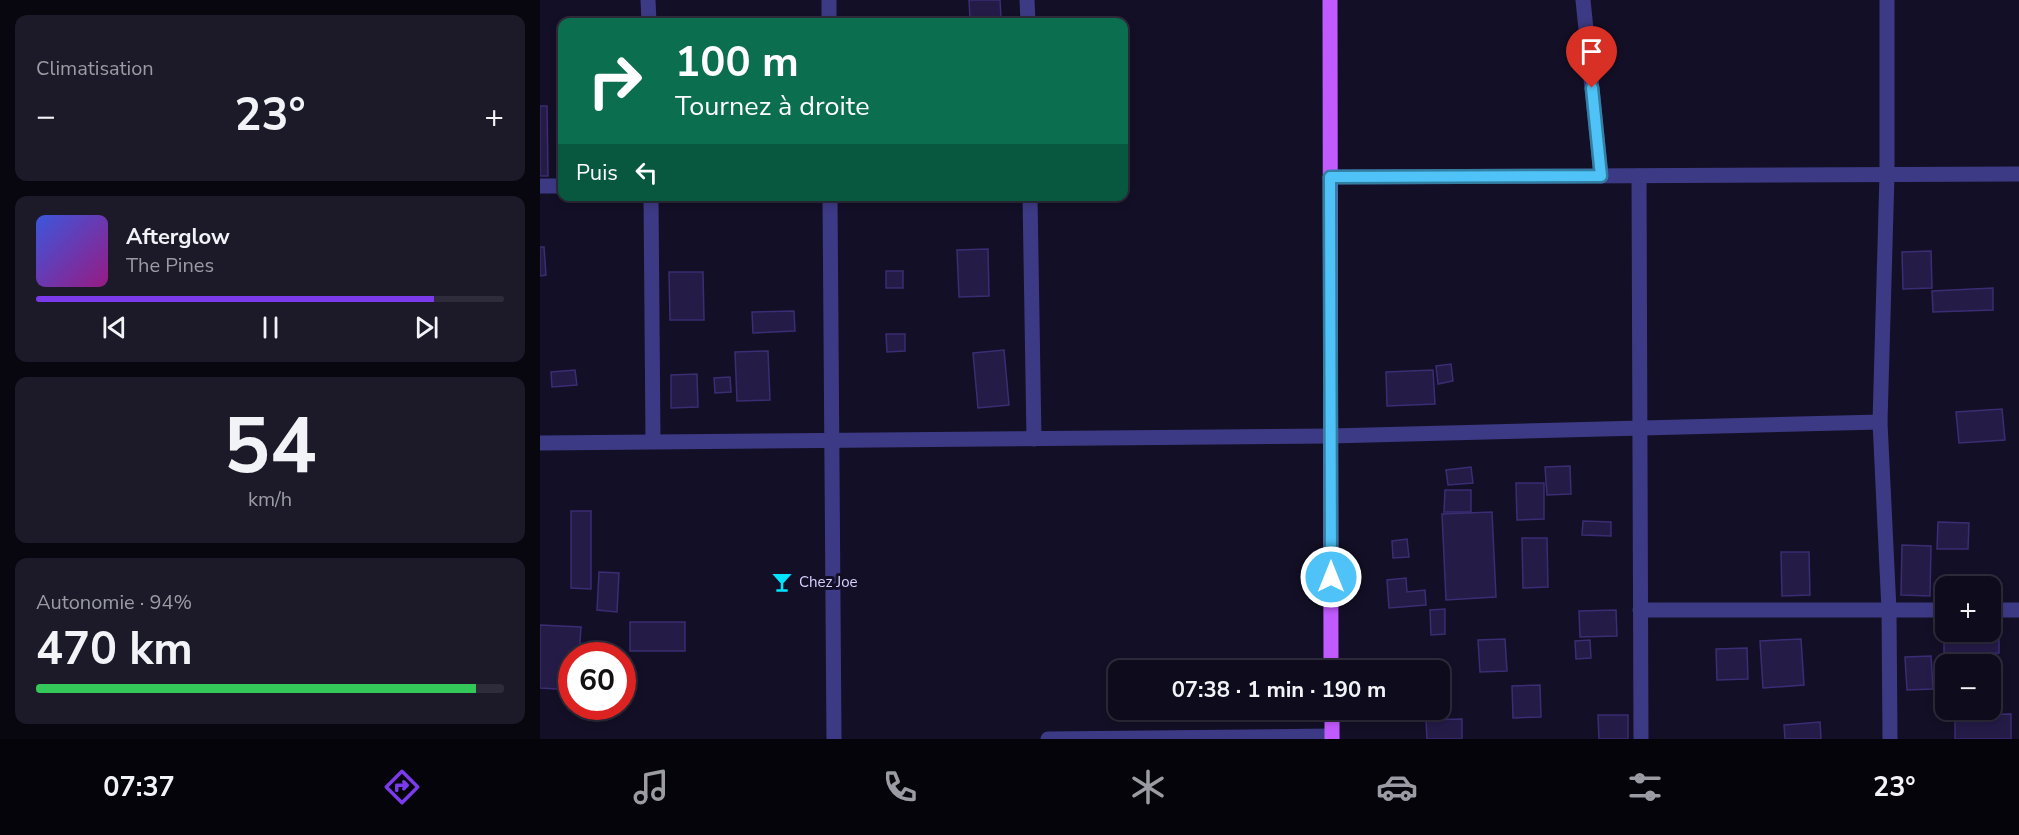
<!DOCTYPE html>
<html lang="fr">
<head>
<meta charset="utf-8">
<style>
  :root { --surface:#0e0b1c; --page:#1c1929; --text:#f1f3f6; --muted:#9b9ba3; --line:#2e2b3b; --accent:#7c3aed }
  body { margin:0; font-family:"Nunito Sans",sans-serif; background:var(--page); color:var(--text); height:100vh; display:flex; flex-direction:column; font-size:22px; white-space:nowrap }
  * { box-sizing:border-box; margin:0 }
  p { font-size:20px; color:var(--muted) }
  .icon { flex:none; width:33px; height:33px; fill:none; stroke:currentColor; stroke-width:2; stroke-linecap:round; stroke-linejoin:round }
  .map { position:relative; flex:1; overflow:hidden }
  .side { display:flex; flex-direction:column; gap:15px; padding:15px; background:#08060f; width:540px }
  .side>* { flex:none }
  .top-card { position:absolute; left:18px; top:18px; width:570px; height:183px; border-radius:12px; box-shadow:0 3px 9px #0003,0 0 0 2px var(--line); background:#0b6e4f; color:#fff; overflow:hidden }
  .fabs { position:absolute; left:1395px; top:576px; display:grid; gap:12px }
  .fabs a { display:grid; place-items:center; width:66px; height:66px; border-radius:12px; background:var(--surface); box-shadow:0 3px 9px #0003,0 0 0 2px var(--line); font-size:30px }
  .speed { position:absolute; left:18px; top:642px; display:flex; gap:12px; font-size:30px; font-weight:700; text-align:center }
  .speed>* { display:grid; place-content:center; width:78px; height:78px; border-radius:50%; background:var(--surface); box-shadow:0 3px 9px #0003,0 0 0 2px var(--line); line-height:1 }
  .speed .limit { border:9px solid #d22; background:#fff; color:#111 }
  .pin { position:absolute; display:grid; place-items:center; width:51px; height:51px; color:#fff; margin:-62px -26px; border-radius:50% 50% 50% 0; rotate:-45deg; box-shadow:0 0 6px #0007 }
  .pin .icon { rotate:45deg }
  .me { position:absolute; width:66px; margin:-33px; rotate:0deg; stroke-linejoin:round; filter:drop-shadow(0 0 4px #0008) }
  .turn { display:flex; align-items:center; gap:21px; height:126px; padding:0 18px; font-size:27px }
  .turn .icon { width:78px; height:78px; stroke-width:2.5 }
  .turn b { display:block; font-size:42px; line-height:51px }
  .then { display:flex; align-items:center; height:57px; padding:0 18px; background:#0003; gap:12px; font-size:22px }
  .big { font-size:45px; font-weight:700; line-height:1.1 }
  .side .widget { flex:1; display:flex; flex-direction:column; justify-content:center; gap:9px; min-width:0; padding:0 21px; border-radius:12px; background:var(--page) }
  .side .dial { align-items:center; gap:0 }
  .dial b { font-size:78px; line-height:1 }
  .song { display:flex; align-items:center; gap:18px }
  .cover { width:72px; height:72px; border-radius:9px; background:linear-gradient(135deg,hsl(230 70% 55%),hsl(310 70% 35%)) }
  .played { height:6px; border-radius:3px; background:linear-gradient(90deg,var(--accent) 85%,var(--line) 85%) }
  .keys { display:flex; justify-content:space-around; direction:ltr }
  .heat { display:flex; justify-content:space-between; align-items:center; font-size:33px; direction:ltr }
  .charge { height:9px; border-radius:4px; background:linear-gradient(90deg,#34c759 94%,var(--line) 0) }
  .trip { position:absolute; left:568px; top:660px; width:342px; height:60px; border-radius:12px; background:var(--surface); box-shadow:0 3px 9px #0003,0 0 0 2px var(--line); font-weight:700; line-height:60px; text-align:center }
  .dock { display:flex; height:96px; justify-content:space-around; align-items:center; background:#06040b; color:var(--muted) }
  .dock .icon { width:42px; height:42px }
  .dock .selected { color:var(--accent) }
  .dock b { font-size:27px; color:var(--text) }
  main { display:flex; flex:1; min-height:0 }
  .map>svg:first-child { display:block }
</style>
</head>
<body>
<main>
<section class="side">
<div class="widget"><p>Climatisation</p>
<div class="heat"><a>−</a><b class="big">23°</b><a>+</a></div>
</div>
<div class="widget">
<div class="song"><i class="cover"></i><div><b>Afterglow</b><p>The Pines</p></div></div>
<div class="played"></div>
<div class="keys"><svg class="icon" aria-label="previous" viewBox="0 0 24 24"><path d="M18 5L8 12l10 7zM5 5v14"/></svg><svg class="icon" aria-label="pause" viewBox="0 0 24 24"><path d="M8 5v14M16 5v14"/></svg><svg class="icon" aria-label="next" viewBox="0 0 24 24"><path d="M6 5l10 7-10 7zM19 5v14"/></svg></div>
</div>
<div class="widget dial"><b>54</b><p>km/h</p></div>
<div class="widget"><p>Autonomie · 94%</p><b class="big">470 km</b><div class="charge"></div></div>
</section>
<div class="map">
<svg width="1479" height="739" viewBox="0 0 1479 739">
  <rect width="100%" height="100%" fill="#130f26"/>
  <g fill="#241b47" stroke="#3b2d73" stroke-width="1.5">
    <polygon points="429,0 460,0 461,17 430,18"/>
    <polygon points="18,75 22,75 22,98 17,98"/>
    <polygon points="0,106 7,106 8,176 0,176"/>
    <polygon points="0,247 4,247 6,275 0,276"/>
    <polygon points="448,249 449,296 419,297 417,250"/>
    <polygon points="1391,251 1392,288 1363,289 1362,252"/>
    <rect x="346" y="271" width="17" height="17"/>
    <polygon points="129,272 163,272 164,320 130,320"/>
    <polygon points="1453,288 1453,310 1393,312 1392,291"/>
    <polygon points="254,311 255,331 213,333 212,312"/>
    <polygon points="346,334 365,334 365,351 347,352"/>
    <polygon points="464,350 469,405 438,408 433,353"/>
    <polygon points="228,351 230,400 197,401 195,352"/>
    <polygon points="911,364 913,381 898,384 896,366"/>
    <polygon points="35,370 37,385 12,387 11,372"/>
    <polygon points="893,370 895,404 847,406 846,372"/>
    <polygon points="157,374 158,407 131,408 131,375"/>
    <polygon points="190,377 191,392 175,393 174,378"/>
    <polygon points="1462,409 1465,440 1419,443 1416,412"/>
    <polygon points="1030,466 1031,494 1007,495 1005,467"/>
    <polygon points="931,467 933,483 908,485 906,470"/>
    <polygon points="976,483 1004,483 1004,519 977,520"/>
    <polygon points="905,490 931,490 931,512 904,512"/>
    <polygon points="31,511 51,511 51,589 31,588"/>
    <polygon points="952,512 956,597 906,600 902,514"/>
    <polygon points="1043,521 1071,522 1071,536 1042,535"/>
    <polygon points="1398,522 1429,523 1428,549 1397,549"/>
    <polygon points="982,538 1007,538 1008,587 983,588"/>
    <polygon points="867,539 869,557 853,558 852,541"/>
    <polygon points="1362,545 1391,546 1390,596 1361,595"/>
    <polygon points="1241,552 1269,552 1270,595 1242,596"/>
    <polygon points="59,572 79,573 77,612 57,610"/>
    <polygon points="866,578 867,592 885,590 886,605 849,608 847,580"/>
    <polygon points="905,609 905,634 891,635 890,610"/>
    <polygon points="1076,610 1077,636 1040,637 1039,611"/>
    <rect x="90" y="622" width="55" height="29"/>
    <polygon points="0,625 41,627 39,656 32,656 32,690 0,688"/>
    <polygon points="1459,638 1459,653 1404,654 1404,639"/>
    <polygon points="965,639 967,671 940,672 938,640"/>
    <polygon points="1261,639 1264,685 1223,688 1220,641"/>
    <polygon points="1050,640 1051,658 1036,659 1035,641"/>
    <polygon points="1207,648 1208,679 1177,680 1176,649"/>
    <polygon points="1391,656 1393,689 1367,690 1365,657"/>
    <polygon points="1000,685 1001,717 973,718 972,686"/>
    <polygon points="1471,714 1471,739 1415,739 1415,715"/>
    <polygon points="1058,715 1088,715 1088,739 1059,739"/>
    <polygon points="922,719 922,739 887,739 886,720"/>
    <polygon points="1280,722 1281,739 1245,739 1244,725"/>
  </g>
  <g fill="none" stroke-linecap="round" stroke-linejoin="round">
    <g stroke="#3d3a85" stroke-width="15">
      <polyline points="108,0 109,22"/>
      <polyline points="289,0 289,22"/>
      <polyline points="487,0 488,22"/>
      <polyline points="1043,0 1061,176"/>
      <polyline points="1347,0 1347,175 1340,422 1349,610 1350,739"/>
      <polyline points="1099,176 1101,739"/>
      <polyline points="790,177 1479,174"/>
      <polyline points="0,186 22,186"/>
      <polyline points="111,196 113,441"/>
      <polyline points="290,196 294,739"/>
      <polyline points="490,196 494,439"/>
      <polyline points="0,443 791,436 1340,422"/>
      <polyline points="1100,610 1406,610"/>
      <polyline points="1450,610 1479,610"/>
      <polyline points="508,739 792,736"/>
    </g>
    <g stroke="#c25bff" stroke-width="15">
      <polyline points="790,0 791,670"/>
      <polyline points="792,710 792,739"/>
    </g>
  </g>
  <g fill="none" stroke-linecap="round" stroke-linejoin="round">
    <g stroke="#337fa1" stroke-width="15">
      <polyline id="route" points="791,577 790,177 1061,176 1052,88"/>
    </g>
    <use href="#route" stroke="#4fc3f7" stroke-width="10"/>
  </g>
  <defs>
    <g id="bar-bare" transform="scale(1.62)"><path d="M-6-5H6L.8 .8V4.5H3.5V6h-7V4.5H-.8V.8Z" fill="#00e5ff" stroke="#130f26" stroke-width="2.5" paint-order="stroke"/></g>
  </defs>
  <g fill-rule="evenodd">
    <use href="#bar-bare" x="242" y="582"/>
  </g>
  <g text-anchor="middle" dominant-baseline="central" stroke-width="6" stroke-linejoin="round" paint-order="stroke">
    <g font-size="15" fill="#d9d4ff" stroke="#130f26" text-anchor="start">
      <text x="259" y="582">Chez Joe</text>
    </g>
  </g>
</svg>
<div class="fabs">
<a>+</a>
<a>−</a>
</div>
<div class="speed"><div class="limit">60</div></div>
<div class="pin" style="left:1052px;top:88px;background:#d93025"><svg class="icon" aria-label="arrive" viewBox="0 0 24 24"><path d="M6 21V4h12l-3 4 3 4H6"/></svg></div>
<svg class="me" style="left:791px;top:577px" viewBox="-20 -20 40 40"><circle r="17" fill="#4fc3f7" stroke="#fff" stroke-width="3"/><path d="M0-11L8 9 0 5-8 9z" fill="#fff"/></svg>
<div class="trip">07:38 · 1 min · 190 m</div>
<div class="top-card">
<div class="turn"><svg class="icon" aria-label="right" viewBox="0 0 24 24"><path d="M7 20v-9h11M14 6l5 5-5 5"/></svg><div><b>100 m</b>Tournez à droite</div></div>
<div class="then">Puis<svg class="icon" aria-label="left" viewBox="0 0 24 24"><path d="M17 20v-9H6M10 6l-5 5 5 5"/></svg></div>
</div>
</div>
</main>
<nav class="dock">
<b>07:37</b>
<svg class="icon selected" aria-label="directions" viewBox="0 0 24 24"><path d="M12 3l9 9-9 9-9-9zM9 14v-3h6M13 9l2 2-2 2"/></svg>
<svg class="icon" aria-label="music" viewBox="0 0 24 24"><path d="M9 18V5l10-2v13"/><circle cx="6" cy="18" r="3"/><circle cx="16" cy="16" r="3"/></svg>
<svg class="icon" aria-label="phone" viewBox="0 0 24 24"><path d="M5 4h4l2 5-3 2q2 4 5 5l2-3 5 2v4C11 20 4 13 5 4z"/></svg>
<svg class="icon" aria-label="climate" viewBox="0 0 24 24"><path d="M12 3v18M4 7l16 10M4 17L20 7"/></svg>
<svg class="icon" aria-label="car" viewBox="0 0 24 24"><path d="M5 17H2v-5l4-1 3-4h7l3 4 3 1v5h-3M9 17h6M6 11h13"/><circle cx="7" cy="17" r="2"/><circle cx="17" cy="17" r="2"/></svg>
<svg class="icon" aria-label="filters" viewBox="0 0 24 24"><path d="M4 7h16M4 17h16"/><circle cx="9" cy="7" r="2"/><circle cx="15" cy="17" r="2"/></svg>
<b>23°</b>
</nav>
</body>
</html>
